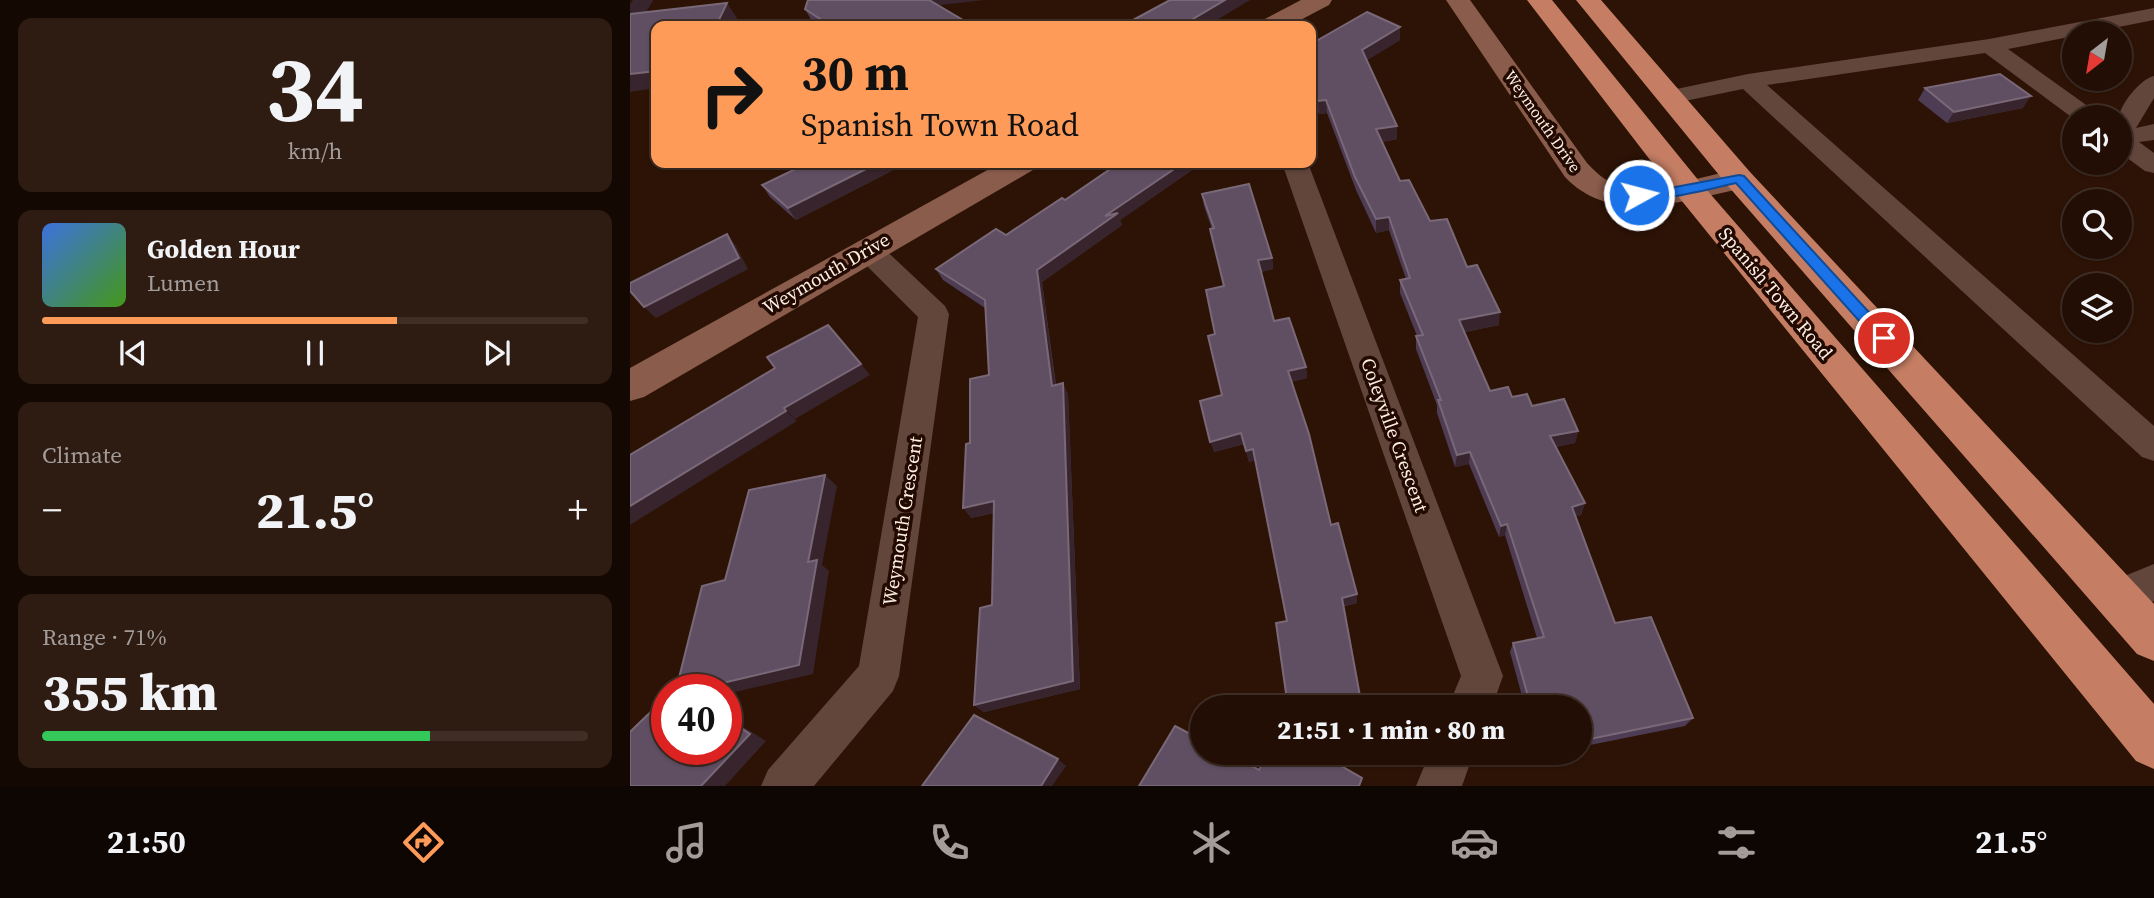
<!DOCTYPE html>
<html lang="en">
<head>
<meta charset="utf-8">
<style>
  :root { --surface:#220e04; --page:#2e1c13; --text:#f1f3f6; --muted:#a29c9a; --line:#3f2e26; --accent:#ff9b59 }
  body { margin:0; font-family:"Source Serif 4",serif; background:var(--page); color:var(--text); height:100vh; display:flex; flex-direction:column; font-size:26px; white-space:nowrap }
  * { box-sizing:border-box; margin:0 }
  p { font-size:23px; color:var(--muted) }
  .icon { flex:none; width:38px; height:38px; fill:none; stroke:currentColor; stroke-width:2; stroke-linecap:round; stroke-linejoin:round }
  .map { position:relative; flex:1; overflow:hidden }
  .sheet { display:flex; flex-direction:column; gap:18px; padding:18px; background:#130802; width:630px }
  .sheet>* { flex:none }
  .top-card { position:absolute; left:21px; top:21px; width:665px; height:147px; border-radius:14px; box-shadow:0 2px 5px #0004,0 0 0 2px var(--line); background:#ff9b59; color:#111; overflow:hidden }
  .needle { width:46px; rotate:211deg }
  .controls { position:absolute; left:1432px; top:21px; display:grid; gap:14px }
  .controls a { display:grid; place-items:center; width:70px; height:70px; border-radius:50%; background:var(--surface); box-shadow:0 2px 5px #0004,0 0 0 2px var(--line); font-size:35px }
  .speed { position:absolute; left:21px; top:674px; display:flex; gap:14px; font-size:35px; font-weight:700; text-align:center }
  .speed>* { display:grid; place-content:center; width:91px; height:91px; border-radius:50%; background:var(--surface); box-shadow:0 2px 5px #0004,0 0 0 2px var(--line); line-height:1 }
  .speed .limit { border:10px solid #d22; background:#fff; color:#111 }
  .pin { position:absolute; display:grid; place-items:center; width:60px; height:60px; color:#fff; margin:-30px; border:4px solid #fff; border-radius:50%; box-shadow:0 2px 7px #0007 }
  .me { position:absolute; width:77px; margin:-38px; rotate:83deg; stroke-linejoin:round; filter:drop-shadow(0 0 5px #0008) }
  .turn { display:flex; align-items:center; gap:24px; height:147px; padding:0 35px; font-size:32px }
  .turn .icon { width:91px; height:91px; stroke-width:2.5 }
  .turn b { display:block; font-size:49px; line-height:60px }
  .big { font-size:52px; font-weight:800; line-height:1.1 }
  .sheet .widget { flex:1; display:flex; flex-direction:column; justify-content:center; gap:10px; min-width:0; padding:0 24px; border-radius:14px; background:var(--page) }
  .sheet .dial { align-items:center; gap:0 }
  .dial b { font-size:91px; line-height:1 }
  .song { display:flex; align-items:center; gap:21px }
  .cover { width:84px; height:84px; border-radius:10px; background:linear-gradient(135deg,hsl(220 70% 55%),hsl(100 70% 35%)) }
  .played { height:7px; border-radius:4px; background:linear-gradient(90deg,var(--accent) 65%,var(--line) 65%) }
  .keys { display:flex; justify-content:space-around; direction:ltr }
  .heat { display:flex; justify-content:space-between; align-items:center; font-size:38px; direction:ltr }
  .charge { height:10px; border-radius:5px; background:linear-gradient(90deg,#34c759 71%,var(--line) 0) }
  .trip { position:absolute; left:560px; top:695px; width:402px; height:70px; border-radius:35px; background:var(--surface); box-shadow:0 2px 5px #0004,0 0 0 2px var(--line); font-weight:800; line-height:70px; text-align:center }
  .tab-bar { display:flex; height:112px; justify-content:space-around; align-items:center; background:#0e0602; color:var(--muted) }
  .tab-bar .icon { width:49px; height:49px }
  .tab-bar .selected { color:var(--accent) }
  .tab-bar b { font-size:32px; color:var(--text) }
  main { display:flex; flex:1; min-height:0 }
  .map>svg:first-child { display:block }
</style>
</head>
<body>
<main>
<section class="sheet">
<div class="widget dial"><b>34</b><p>km/h</p></div>
<div class="widget">
<div class="song"><i class="cover"></i><div><b>Golden Hour</b><p>Lumen</p></div></div>
<div class="played"></div>
<div class="keys"><svg class="icon" aria-label="previous" viewBox="0 0 24 24"><path d="M18 5L8 12l10 7zM5 5v14"/></svg><svg class="icon" aria-label="pause" viewBox="0 0 24 24"><path d="M8 5v14M16 5v14"/></svg><svg class="icon" aria-label="next" viewBox="0 0 24 24"><path d="M6 5l10 7-10 7zM19 5v14"/></svg></div>
</div>
<div class="widget"><p>Climate</p>
<div class="heat"><a>−</a><b class="big">21.5°</b><a>+</a></div>
</div>
<div class="widget"><p>Range · 71%</p><b class="big">355 km</b><div class="charge"></div></div>
</section>
<div class="map">
<svg width="1524" height="786" viewBox="0 0 1524 786">
  <rect width="100%" height="100%" fill="#2d1305"/>
  <g fill="none" stroke-linecap="round" stroke-linejoin="round">
    <g fill="#62453b" fill-rule="evenodd">
      <polygon points="1524,8 1524,20 1458,33 1444,33 1444,36 1378,49 1466,112 1469,117 1444,119 1355,53 1137,85 1524,426 1524,461 1512,457 1113,89 1040,104 1032,102 1028,97 1032,92 1118,74 1359,39"/>
      <path d="M1524,76V98L1506,128L1524,124V140L1509,142L1524,153V173L1515,171L1489,152C1489,141 1488,128 1489,117C1490,105 1510,79 1524,76Z"/>
      <polygon points="652,163 678,163 873,676 862,707 818,707 831,676"/>
      <polygon points="237,239 247,242 315,306 319,314 269,676 263,691 184,786 131,786 138,770 229,666 288,317 227,256 223,249 227,242"/>
      <polygon points="1524,564 1524,601 1489,616 1475,610 1469,597 1475,584"/>
      <polygon points="800,752 844,752 832,786 786,786"/>
    </g>
    <g fill="#8a5c4c" fill-rule="evenodd">
      <polygon points="671,0 702,0 699,5 659,26 627,26 631,21"/>
      <path d="M816,0H840L957,163C965,171 972,179 983,183C1016,195 1075,176 1109,169L1120,172L1124,179L1120,186L1109,189C1052,201 981,226 935,177Z"/>
      <polygon points="370,163 407,163 403,170 14,397 0,401 0,368"/>
    </g>
    <g fill="#c57e64" fill-rule="evenodd">
      <polygon points="897,0 922,0 1069,181 1524,704 1524,769 1506,761 1047,195"/>
      <polygon points="946,0 971,0 1120,172 1524,604 1524,661 1507,654 1098,186"/>
    </g>
  </g>
  <g fill="#4d3c53">
    <polygon points="308,6 343,26 188,26 183,23 175,9"/>
    <polygon points="770,40 737,60 767,126 767,139 752,142 770,181 837,267 869,325 835,332 860,391 882,397 902,406 948,431 945,443 925,447 955,503 951,515 946,516 985,623 1063,718 1055,726 950,747 950,707 895,707 880,652 883,643 907,638 875,535 869,537 839,464 825,467 807,413 807,405 786,349 786,336 787,336 770,293 770,280 776,279 759,230 746,233 726,190 697,113 689,114 681,91 681,44"/>
    <polygon points="1295,88 1393,108 1317,123 1288,100"/>
    <polygon points="178,163 274,163 275,164 166,220 140,197 132,185"/>
    <polygon points="572,163 490,220 492,225 412,282 426,385 438,394 450,689 354,712 344,705 362,605 364,513 341,518 340,443 359,375 355,308 313,280 306,269 376,235 435,200"/>
    <polygon points="572,194 642,258 643,269 631,272 644,321 676,367 677,378 661,382 701,525 727,594 727,603 657,621 625,460 619,462 614,444 584,452 592,395 585,334 594,286 582,229 574,206"/>
    <polygon points="909,752 925,752 909,756"/>
  </g>
  <g fill="#38242d">
    <polygon points="3,0 22,0 23,1 5,30 0,24 0,4"/>
    <polygon points="291,0 354,0 294,7"/>
    <polygon points="595,0 620,0 577,26 551,26"/>
    <polygon points="97,3 107,18 104,26 86,26"/>
    <polygon points="770,27 770,40 732,63 732,50"/>
    <polygon points="26,71 26,88 0,92 0,74"/>
    <polygon points="1401,96 1393,108 1317,123 1324,112"/>
    <polygon points="696,100 697,113 689,114 688,101"/>
    <polygon points="767,126 767,139 746,143 746,129"/>
    <polygon points="248,163 274,163 275,164 166,220 158,208"/>
    <polygon points="553,163 572,163 490,220 492,225 412,282 427,397 422,386 407,270 475,216"/>
    <polygon points="759,217 759,230 746,233 746,219"/>
    <polygon points="97,234 106,246 118,269 26,318 14,307"/>
    <polygon points="642,258 643,269 630,272 628,260"/>
    <polygon points="870,312 869,325 828,333 829,320"/>
    <polygon points="231,364 240,375 165,419 154,408"/>
    <polygon points="676,367 677,378 660,382 658,371"/>
    <polygon points="433,383 438,394 450,689 354,712 344,705"/>
    <polygon points="156,411 167,421 0,525 0,506"/>
    <polygon points="948,431 945,443 917,449 920,436"/>
    <polygon points="611,433 614,444 584,452 580,442"/>
    <polygon points="623,449 626,460 619,462 616,451"/>
    <polygon points="840,452 839,464 825,467 827,455"/>
    <polygon points="195,475 207,486 192,565 199,571 183,674 96,694 96,690 63,690 178,562"/>
    <polygon points="364,501 372,511 341,518 333,508"/>
    <polygon points="955,503 951,515 938,518 942,507"/>
    <polygon points="877,524 875,535 869,537 871,526"/>
    <polygon points="727,594 727,603 713,606 712,598"/>
    <polygon points="96,716 136,741 95,786 71,786 96,718"/>
    <polygon points="428,759 436,766 422,786 411,786"/>
  </g>
  <g fill="#604f63" stroke="#796877" stroke-width="2">
    <polygon points="178,0 299,0 343,26 201,26 175,9"/>
    <polygon points="540,0 595,0 551,26 492,26"/>
    <polygon points="97,3 86,26 26,26 26,71 0,74 0,14"/>
    <polygon points="737,12 770,27 732,50 767,126 746,129 770,181 779,180 800,221 817,219 837,267 847,265 870,312 829,320 860,391 878,387 882,397 897,394 902,406 934,399 948,431 920,436 955,503 942,507 985,623 1021,617 1063,718 950,741 950,707 901,707 883,643 914,637 877,524 871,526 840,452 827,455 808,400 811,400 786,336 793,335 770,280 780,278 759,217 746,219 725,177 696,100 688,101 681,81 681,44"/>
    <polygon points="1370,74 1401,96 1324,112 1295,88"/>
    <polygon points="178,163 248,163 158,208 132,185"/>
    <polygon points="489,163 553,163 475,216 488,213 407,270 422,386 433,383 443,681 344,705 350,608 362,605 364,501 333,508 336,444 340,443 340,379 359,375 355,300 306,269 366,229 376,235 432,198 435,200"/>
    <polygon points="619,184 642,258 628,260 644,321 659,318 676,367 658,371 679,434 701,525 708,523 727,594 712,598 732,707 658,707 646,623 657,621 623,449 616,451 611,433 580,442 570,401 592,395 578,336 585,334 576,290 594,286 580,229 584,228 572,194"/>
    <polygon points="97,234 109,258 14,307 0,291 0,283"/>
    <polygon points="198,325 231,364 154,408 156,411 0,506 0,455 145,368 137,357"/>
    <polygon points="195,475 178,562 187,560 169,665 63,690 43,690 47,686 72,586 95,580 119,490"/>
    <polygon points="37,696 37,749 96,749 96,718 120,734 71,786 0,786 0,732"/>
    <polygon points="344,715 428,759 411,786 292,786"/>
    <polygon points="545,726 572,740 572,752 596,752 629,770 639,752 687,752 732,778 729,786 509,786"/>
  </g>
  <path fill="#1a73e8" stroke="#114b97" stroke-width="2" d="M1109,175L1114,176L1259,334L1261,338L1259,342H1248L1106,183C1086,187 1016,207 1002,195L1009,191H1024Z"/>
  <g text-anchor="middle" dominant-baseline="central" stroke-width="7" stroke-linejoin="round" paint-order="stroke">
    <g font-size="16" fill="#fdeee6" stroke="#230a00">
      <text transform="translate(913 121) rotate(55)">Weymouth Drive</text>
    </g>
    <g font-size="19" fill="#fdeee6" stroke="#230a00">
      <text transform="translate(196 273) rotate(-30)">Weymouth Drive</text>
      <text transform="translate(1146 293) rotate(50)">Spanish Town Road</text>
      <text transform="translate(765 435) rotate(70)">Coleyville Crescent</text>
      <text transform="translate(272 521) rotate(-81)">Weymouth Crescent</text>
    </g>
  </g>
</svg>
<div class="controls">
<a><svg class="needle" viewBox="-14 -14 28 28"><path d="M0-13l5 13h-10z" fill="#e53935"/><path d="M0 13l5-13h-10z" fill="#a29c9a"/></svg></a>
<a><svg class="icon" aria-label="sound" viewBox="0 0 24 24"><path d="M4 9h4l5-4v14l-5-4H4zM17 9q2 3 0 6"/></svg></a>
<a><svg class="icon" aria-label="search" viewBox="0 0 24 24"><circle cx="10" cy="10" r="6"/><path d="M15 15l6 6"/></svg></a>
<a><svg class="icon" aria-label="layers" viewBox="0 0 24 24"><path d="M12 4l9 5-9 5-9-5zM3 14l9 5 9-5"/></svg></a>
</div>
<div class="speed"><div class="limit">40</div></div>
<div class="pin" style="left:1254px;top:338px;background:#d93025"><svg class="icon" aria-label="arrive" viewBox="0 0 24 24"><path d="M6 21V4h12l-3 4 3 4H6"/></svg></div>
<svg class="me" style="left:1009px;top:195px" viewBox="-20 -20 40 40"><circle r="17" fill="#1a73e8" stroke="#fff" stroke-width="3"/><path d="M0-11L8 9 0 5-8 9z" fill="#fff"/></svg>
<div class="trip">21:51 · 1 min · 80 m</div>
<div class="top-card">
<div class="turn"><svg class="icon" aria-label="right" viewBox="0 0 24 24"><path d="M7 20v-9h11M14 6l5 5-5 5"/></svg><div><b>30 m</b>Spanish Town Road</div></div>
</div>
</div>
</main>
<nav class="tab-bar">
<b>21:50</b>
<svg class="icon selected" aria-label="directions" viewBox="0 0 24 24"><path d="M12 3l9 9-9 9-9-9zM9 14v-3h6M13 9l2 2-2 2"/></svg>
<svg class="icon" aria-label="music" viewBox="0 0 24 24"><path d="M9 18V5l10-2v13"/><circle cx="6" cy="18" r="3"/><circle cx="16" cy="16" r="3"/></svg>
<svg class="icon" aria-label="phone" viewBox="0 0 24 24"><path d="M5 4h4l2 5-3 2q2 4 5 5l2-3 5 2v4C11 20 4 13 5 4z"/></svg>
<svg class="icon" aria-label="climate" viewBox="0 0 24 24"><path d="M12 3v18M4 7l16 10M4 17L20 7"/></svg>
<svg class="icon" aria-label="car" viewBox="0 0 24 24"><path d="M5 17H2v-5l4-1 3-4h7l3 4 3 1v5h-3M9 17h6M6 11h13"/><circle cx="7" cy="17" r="2"/><circle cx="17" cy="17" r="2"/></svg>
<svg class="icon" aria-label="filters" viewBox="0 0 24 24"><path d="M4 7h16M4 17h16"/><circle cx="9" cy="7" r="2"/><circle cx="15" cy="17" r="2"/></svg>
<b>21.5°</b>
</nav>
</body>
</html>
